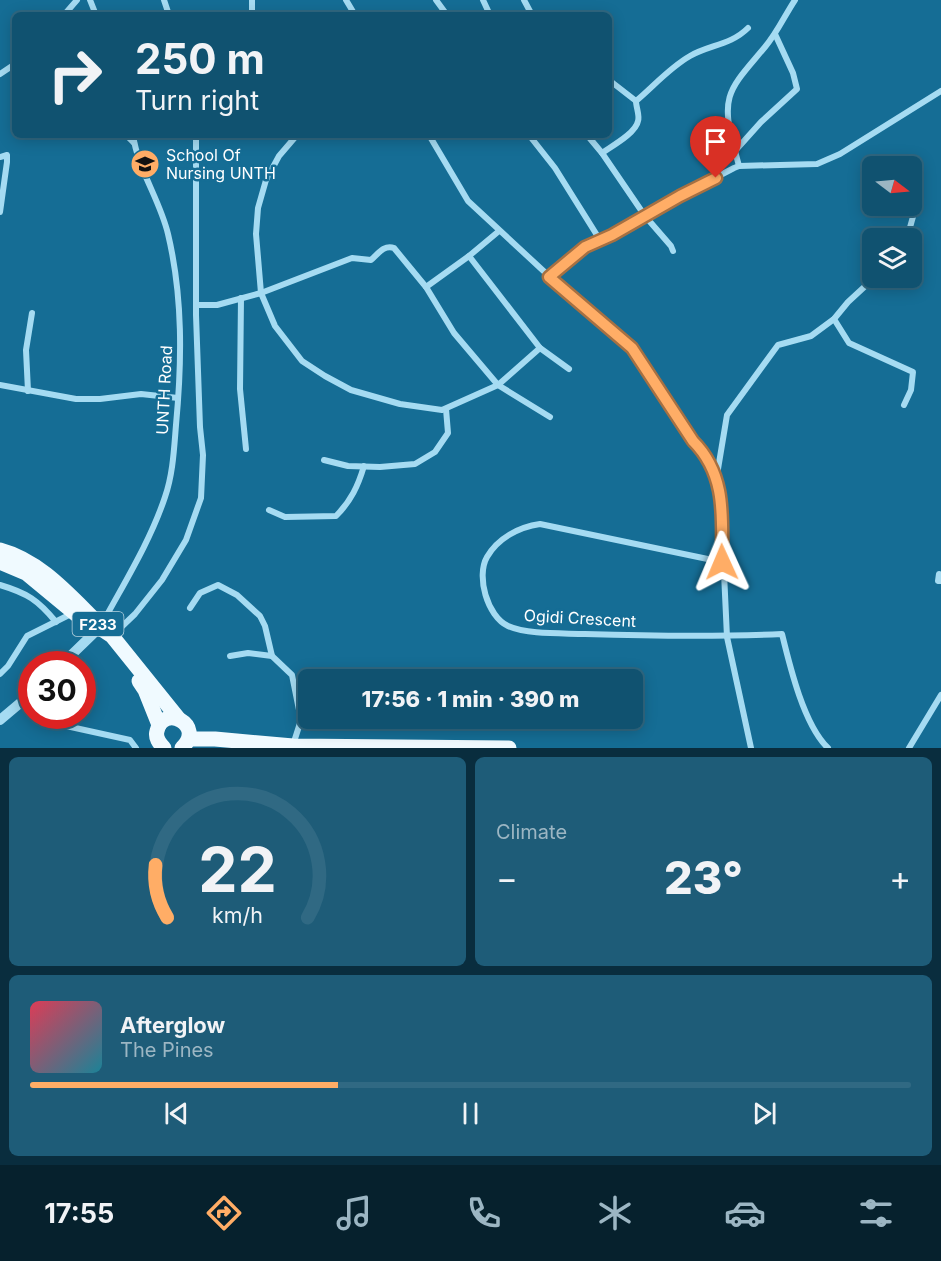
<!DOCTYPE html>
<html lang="en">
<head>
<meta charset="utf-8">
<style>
  :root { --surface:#105270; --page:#1e5c78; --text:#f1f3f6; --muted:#9cb6c3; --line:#306983; --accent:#ffad66 }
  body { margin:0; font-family:Inter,sans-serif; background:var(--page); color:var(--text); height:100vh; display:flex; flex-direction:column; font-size:22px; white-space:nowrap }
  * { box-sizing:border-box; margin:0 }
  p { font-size:20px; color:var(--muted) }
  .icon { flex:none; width:33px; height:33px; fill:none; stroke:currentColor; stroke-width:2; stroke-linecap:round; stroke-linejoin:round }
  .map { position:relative; height:748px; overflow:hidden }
  .panel { display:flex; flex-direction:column; gap:9px; padding:9px; background:#092d3e; flex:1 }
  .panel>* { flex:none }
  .banner { position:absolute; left:12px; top:12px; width:600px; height:126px; border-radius:9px; box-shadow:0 3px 15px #0003,0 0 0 2px var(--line); background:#105270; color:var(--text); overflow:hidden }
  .needle { width:39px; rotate:106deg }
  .tools { position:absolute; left:862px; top:156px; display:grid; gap:12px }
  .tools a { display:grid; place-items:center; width:60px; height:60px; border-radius:9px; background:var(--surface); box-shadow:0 3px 15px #0003,0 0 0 2px var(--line); font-size:30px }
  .speed { position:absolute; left:18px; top:651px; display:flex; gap:12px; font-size:30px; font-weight:700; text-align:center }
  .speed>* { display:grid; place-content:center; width:78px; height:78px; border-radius:50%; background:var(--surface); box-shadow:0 3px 15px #0003,0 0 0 2px var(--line); line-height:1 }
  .speed .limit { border:9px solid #d22; background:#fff; color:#111 }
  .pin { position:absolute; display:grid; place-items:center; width:51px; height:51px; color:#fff; margin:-62px -26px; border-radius:50% 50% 50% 0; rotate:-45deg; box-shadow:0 0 6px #0007 }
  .pin .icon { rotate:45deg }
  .me { position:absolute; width:66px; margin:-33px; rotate:359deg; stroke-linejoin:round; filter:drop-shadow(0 0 4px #0008) }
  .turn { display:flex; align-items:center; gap:21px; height:126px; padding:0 24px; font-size:27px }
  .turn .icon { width:78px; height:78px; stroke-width:2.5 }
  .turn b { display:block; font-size:42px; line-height:51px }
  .big { font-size:45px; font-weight:800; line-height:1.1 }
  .panel .widget { flex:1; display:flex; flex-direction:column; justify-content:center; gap:9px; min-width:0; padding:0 21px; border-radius:9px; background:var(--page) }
  .panel .dial { align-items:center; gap:0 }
  .dial svg { height:156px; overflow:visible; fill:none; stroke:var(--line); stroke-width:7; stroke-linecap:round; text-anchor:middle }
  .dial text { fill:var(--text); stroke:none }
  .song { display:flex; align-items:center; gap:18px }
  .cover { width:72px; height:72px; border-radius:9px; background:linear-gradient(135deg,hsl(350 70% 55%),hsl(190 70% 35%)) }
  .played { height:6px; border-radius:3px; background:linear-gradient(90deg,var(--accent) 35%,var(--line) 35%) }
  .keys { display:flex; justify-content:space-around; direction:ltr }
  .heat { display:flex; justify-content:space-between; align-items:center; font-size:33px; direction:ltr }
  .panel .tiles { flex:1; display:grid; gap:9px; grid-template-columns:1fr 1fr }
  .widget:last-child { grid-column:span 2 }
  .trip { position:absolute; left:298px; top:669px; width:345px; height:60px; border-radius:9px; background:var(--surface); box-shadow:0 3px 15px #0003,0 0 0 2px var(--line); font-weight:800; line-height:60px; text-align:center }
  .dock { display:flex; height:96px; justify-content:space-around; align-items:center; background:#06212d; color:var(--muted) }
  .dock .icon { width:42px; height:42px }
  .dock .current { color:var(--accent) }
  .dock b { font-size:27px; color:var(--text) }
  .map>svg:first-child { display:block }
</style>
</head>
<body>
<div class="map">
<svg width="941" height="748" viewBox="0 0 941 748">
  <rect width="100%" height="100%" fill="#156d95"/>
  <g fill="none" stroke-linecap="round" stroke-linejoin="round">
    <g stroke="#a5dbf2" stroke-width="6">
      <polyline points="90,0 96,15"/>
      <polyline points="164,0 169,15"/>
      <polyline points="252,0 252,15"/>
      <polyline points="346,0 355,15"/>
      <polyline points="436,0 447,15"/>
      <polyline points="483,0 490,15"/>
      <polyline points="524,0 532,15"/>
      <polyline points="64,15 77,0"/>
      <polyline points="0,74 15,64"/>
      <polyline points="609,80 636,101"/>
      <polyline points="126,135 134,143"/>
      <polyline points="297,135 279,156 266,180 258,208 256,234 261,293 275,326 302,361 325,376 351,390 400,404 442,410 498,385 540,348"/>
      <polyline points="429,135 468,201 550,277 632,348 669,401 693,441 704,453 711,464 719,489 721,508 727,637 751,748"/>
      <polyline points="529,135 555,168 600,240"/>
      <polyline points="587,135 602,153 645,216 671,246 673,251"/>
      <path d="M735,151C719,94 730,89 765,47C777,33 785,15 795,0"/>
      <path d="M602,153C612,146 636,133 638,121C640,116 636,107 636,101C653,87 669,68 690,56C709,45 731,45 748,28"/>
      <polyline points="0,157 7,155 7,162 0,212"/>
      <polyline points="739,166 735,151 761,122 797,89 793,73 775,34"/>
      <polyline points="907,238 916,206"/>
      <polyline points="469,256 540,348 569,369"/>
      <polyline points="550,277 585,247 641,219 680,196 734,168 739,166 817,164 840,154 941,91"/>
      <polyline points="426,287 469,256 499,231"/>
      <polyline points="241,298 240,389 246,449"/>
      <path d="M198,305H217L261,293L352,258L371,260C377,255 384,244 394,248L426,287L454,333L498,385L550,417"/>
      <polyline points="834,319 849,343 913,372 911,390 904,405"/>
      <polyline points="0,385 76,399 100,399 141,394 178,398"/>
      <polyline points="28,391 26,350 32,313"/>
      <polyline points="324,460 348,466 380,467 415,464 435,452 448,433 446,409"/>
      <polyline points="717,475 727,415 778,345 811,336 834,319 848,302 874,278"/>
      <path d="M269,510L285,517L336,516C351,501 358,486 364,466"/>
      <path d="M722,562L540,524C519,527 498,538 487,557C476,576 487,616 508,626C528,635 563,633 585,634C651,636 716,637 782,634C790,667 804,725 828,748"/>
      <polyline points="939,574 938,581 941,581"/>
      <path d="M0,585C27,593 38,600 56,622"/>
      <polyline points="190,608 200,593 218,585 237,595 260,616 265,626 272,656 292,675 301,720 293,745"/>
      <path d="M102,624C124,583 150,542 165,497C173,474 174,449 176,425C182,361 183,297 168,234C160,200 138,170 133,135"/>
      <polyline points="112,636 135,614 162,580 186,540 201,498 203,455 200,427 196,315 196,135"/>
      <polyline points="230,656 248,653 272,656"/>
      <polyline points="0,674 8,666 27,636 73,613"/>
      <polyline points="48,722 130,740 136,748"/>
      <polyline points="909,748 941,695"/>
    </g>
    <g stroke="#a5dbf2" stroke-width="10">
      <polyline points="62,664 93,634"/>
      <polyline points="0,720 32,693"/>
    </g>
    <g stroke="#f0faff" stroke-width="15">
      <path d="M0,550C41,561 70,596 100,625V628L112,636L178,718"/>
      <polyline points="0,562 26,573 78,616"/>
      <polyline points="139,681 145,690 159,725"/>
      <polyline points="189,739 215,739 293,746 509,748"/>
      <path d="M164,748C159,743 155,738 157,731C163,703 206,725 182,748"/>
    </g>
  </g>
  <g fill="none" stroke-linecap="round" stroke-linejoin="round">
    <g stroke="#a67042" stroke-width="15">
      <path id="route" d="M716,178L680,196L612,235L585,247L549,277L632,348L693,441C727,475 722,518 722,562"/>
    </g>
    <use href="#route" stroke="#ffad66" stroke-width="10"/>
  </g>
  <defs>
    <g id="university-disc" transform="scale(1.5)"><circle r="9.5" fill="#ffad66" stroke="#156d95"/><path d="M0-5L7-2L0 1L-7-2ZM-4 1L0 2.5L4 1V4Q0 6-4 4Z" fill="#111"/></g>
  </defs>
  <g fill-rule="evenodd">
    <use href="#university-disc" x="145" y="164"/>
  </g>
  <g text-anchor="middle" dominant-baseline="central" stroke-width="5" stroke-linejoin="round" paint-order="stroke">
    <rect fill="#156d95" stroke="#b9d3df" stroke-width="1.5" x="72.5" y="612" width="51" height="24" rx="4.5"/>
    <g font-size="15" font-weight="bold" fill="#fff">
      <text x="98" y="624">F233</text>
    </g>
    <g font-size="16" fill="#fff" stroke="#156d95" text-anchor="start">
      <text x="166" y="155">School Of<tspan x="166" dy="18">Nursing UNTH</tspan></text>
    </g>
    <g font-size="16" fill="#fff" stroke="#156d95">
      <text transform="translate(164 390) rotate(-87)">UNTH Road</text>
      <text transform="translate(580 618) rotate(3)">Ogidi Crescent</text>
    </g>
  </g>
</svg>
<div class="tools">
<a><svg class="needle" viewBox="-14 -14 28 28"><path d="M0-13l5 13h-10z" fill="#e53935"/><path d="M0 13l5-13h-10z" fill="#9cb6c3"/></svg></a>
<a><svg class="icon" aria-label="layers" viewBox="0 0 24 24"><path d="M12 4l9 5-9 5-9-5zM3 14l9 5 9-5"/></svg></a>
</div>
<div class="speed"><div class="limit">30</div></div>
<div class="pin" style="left:716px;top:178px;background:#d93025"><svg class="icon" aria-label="arrive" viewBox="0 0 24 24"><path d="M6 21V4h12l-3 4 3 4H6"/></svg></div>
<svg class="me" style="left:722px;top:562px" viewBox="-20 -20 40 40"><path d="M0-17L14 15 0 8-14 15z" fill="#ffad66" stroke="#fff" stroke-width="4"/></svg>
<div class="trip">17:56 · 1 min · 390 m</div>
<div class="banner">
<div class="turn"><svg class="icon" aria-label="right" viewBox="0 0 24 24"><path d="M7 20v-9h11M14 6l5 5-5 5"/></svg><div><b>250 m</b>Turn right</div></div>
</div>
</div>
<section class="panel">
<div class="tiles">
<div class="widget dial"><svg viewBox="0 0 100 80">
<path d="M14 69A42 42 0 1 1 86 69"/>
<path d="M14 69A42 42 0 0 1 8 42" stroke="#ffad66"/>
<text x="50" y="56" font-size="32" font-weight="700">22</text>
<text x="50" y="72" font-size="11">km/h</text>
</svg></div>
<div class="widget"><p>Climate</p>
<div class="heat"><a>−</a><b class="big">23°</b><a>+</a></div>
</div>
<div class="widget">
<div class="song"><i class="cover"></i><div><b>Afterglow</b><p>The Pines</p></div></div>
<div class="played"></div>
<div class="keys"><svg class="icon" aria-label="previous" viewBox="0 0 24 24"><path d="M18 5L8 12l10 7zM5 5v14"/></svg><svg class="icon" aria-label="pause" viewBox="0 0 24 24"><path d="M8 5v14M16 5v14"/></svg><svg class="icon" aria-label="next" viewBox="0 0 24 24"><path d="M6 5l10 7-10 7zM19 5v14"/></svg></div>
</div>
</div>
</section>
<nav class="dock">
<b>17:55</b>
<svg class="icon current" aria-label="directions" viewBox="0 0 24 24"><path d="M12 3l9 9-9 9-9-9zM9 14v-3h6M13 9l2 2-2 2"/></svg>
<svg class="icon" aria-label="music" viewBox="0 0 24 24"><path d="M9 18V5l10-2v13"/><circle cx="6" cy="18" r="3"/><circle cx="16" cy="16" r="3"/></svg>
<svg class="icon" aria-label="phone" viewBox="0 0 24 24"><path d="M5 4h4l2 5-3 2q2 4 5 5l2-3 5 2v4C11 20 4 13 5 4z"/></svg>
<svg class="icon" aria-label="climate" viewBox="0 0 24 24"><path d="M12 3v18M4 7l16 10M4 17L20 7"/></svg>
<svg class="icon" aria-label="car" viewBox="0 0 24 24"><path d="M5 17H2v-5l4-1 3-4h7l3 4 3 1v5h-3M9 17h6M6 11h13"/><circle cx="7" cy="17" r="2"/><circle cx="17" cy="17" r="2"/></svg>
<svg class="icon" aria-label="filters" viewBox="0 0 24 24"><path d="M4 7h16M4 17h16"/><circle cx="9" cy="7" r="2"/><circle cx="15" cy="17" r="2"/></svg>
</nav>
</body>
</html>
